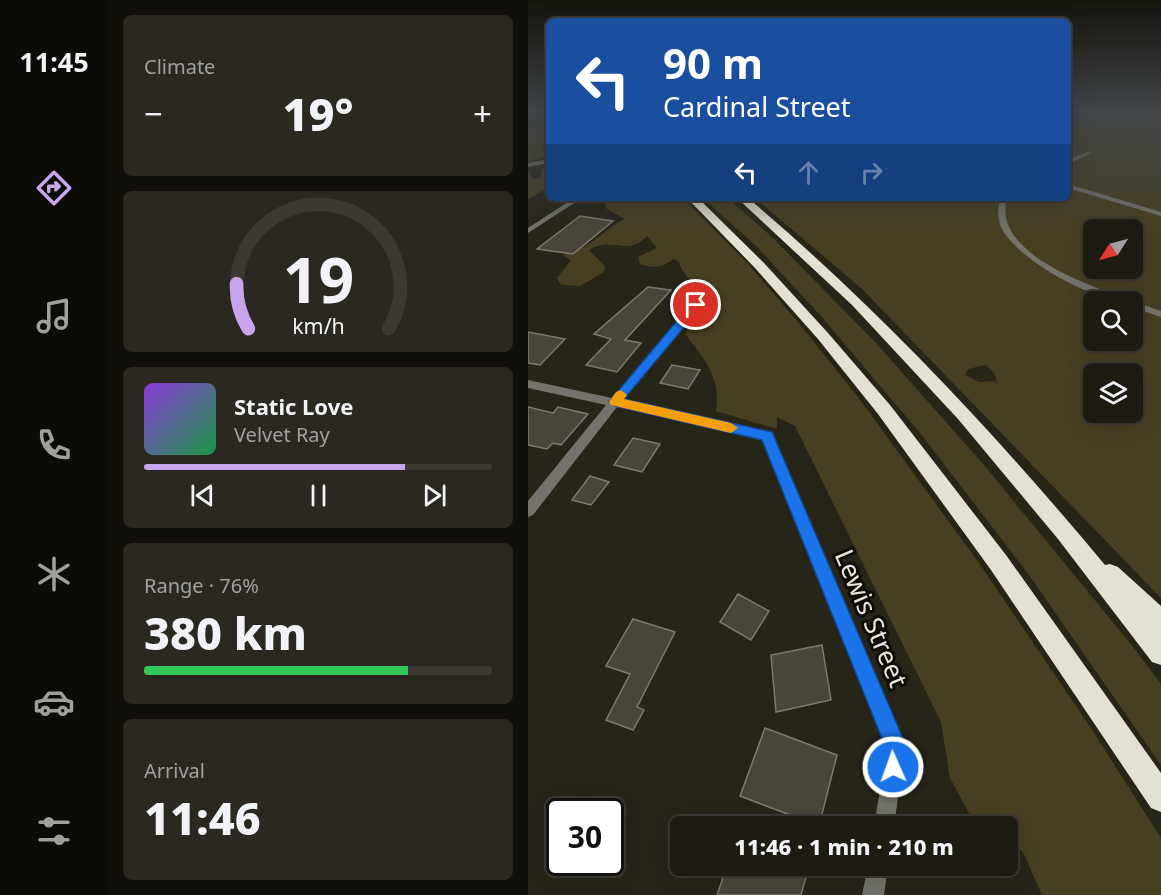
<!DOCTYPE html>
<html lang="en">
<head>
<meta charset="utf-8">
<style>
  :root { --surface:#1d1b12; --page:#2a2820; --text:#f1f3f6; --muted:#a0a19f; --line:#3b3932; --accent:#c9a5ee }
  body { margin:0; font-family:"Noto Sans",sans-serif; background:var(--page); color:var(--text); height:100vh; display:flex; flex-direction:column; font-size:22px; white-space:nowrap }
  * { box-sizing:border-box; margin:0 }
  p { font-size:20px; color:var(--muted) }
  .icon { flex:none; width:33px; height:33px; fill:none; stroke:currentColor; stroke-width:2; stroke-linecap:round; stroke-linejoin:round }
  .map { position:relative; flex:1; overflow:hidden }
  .details { display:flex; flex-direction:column; gap:15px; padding:15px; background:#100f0a; width:420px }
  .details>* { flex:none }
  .guide { position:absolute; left:18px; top:18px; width:525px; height:183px; border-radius:9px; box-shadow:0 6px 24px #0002,0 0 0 2px var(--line); background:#1a4fa0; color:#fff; overflow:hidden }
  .needle { width:39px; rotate:234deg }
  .controls { position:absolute; left:555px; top:219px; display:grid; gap:12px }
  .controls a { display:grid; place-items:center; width:60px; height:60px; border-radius:9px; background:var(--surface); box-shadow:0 6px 24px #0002,0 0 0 2px var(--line); font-size:30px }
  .speed { position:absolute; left:18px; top:798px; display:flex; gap:12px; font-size:30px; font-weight:700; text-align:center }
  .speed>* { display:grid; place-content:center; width:78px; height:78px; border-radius:50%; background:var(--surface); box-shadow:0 6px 24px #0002,0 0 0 2px var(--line); line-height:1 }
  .speed .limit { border:3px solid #111; border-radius:9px; background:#fff; color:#111 }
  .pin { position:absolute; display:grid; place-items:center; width:51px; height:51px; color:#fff; margin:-26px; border:3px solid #fff; border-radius:50%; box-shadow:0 2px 6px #0007 }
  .me { position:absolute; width:66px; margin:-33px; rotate:358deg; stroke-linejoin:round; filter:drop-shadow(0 0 4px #0008) }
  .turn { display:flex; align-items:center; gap:21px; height:126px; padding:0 18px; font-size:27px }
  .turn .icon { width:78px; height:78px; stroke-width:2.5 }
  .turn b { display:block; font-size:42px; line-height:51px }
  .lanes { display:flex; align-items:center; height:57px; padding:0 18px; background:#0003; justify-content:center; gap:30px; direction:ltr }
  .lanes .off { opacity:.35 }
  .big { font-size:45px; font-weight:800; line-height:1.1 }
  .details .card { flex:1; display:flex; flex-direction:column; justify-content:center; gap:9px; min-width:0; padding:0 21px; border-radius:9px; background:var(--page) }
  .details .dial { align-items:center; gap:0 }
  .dial svg { height:156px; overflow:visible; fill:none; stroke:var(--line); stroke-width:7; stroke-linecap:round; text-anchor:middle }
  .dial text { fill:var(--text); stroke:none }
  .song { display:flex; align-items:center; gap:18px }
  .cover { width:72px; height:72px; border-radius:9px; background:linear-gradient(135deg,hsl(270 70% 55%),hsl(140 70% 35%)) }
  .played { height:6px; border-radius:3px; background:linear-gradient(90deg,var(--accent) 75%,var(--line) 75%) }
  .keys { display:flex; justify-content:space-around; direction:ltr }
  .heat { display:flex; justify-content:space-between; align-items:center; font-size:33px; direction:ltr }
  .charge { height:9px; border-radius:4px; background:linear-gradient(90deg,#34c759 76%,var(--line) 0) }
  .trip { position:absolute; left:142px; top:816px; width:348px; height:60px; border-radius:9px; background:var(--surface); box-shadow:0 6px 24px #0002,0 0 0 2px var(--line); font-weight:800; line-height:60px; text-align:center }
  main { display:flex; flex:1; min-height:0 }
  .menu { display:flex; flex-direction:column; width:108px; justify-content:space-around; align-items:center; background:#0c0b07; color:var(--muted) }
  .menu .icon { width:42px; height:42px }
  .menu .selected { color:var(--accent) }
  .menu b { font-size:27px; color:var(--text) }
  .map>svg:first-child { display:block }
</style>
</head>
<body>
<main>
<nav class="menu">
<b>11:45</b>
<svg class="icon selected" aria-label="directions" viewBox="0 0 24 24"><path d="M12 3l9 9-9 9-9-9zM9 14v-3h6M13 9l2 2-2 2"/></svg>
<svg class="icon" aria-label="music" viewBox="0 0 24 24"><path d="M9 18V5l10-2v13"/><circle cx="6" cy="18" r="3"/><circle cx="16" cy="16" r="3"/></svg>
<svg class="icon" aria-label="phone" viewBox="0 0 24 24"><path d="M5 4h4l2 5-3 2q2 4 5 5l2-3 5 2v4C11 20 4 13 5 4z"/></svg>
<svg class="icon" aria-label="climate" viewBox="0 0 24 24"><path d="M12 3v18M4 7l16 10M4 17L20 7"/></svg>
<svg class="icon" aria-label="car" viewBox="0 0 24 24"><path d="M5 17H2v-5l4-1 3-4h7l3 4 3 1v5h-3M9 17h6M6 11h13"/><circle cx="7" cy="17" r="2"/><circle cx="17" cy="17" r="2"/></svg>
<svg class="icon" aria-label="filters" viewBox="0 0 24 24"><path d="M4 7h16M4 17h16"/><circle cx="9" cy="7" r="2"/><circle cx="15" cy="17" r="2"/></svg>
</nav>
<section class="details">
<div class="card"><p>Climate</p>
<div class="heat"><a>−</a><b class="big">19°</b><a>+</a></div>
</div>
<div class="card dial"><svg viewBox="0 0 100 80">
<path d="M14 69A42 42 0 1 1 86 69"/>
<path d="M14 69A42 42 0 0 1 8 46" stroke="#c9a5ee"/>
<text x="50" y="56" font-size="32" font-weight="700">19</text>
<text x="50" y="72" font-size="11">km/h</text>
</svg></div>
<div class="card">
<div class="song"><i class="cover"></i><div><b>Static Love</b><p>Velvet Ray</p></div></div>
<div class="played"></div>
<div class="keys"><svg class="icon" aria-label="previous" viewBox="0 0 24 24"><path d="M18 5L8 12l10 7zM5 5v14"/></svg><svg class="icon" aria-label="pause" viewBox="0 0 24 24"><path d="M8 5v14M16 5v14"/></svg><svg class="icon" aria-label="next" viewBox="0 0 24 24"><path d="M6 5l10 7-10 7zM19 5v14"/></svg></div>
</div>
<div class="card"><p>Range · 76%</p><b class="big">380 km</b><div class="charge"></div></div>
<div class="card"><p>Arrival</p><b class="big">11:46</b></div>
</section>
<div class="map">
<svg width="633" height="895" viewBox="0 0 633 895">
  <rect width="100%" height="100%" fill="#272418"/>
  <g fill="#473f21" fill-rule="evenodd">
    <polygon points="3,111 21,111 21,146 13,148 19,155 0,162 0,126 12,124"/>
    <path d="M540,111H633V598L334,289L227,198H540V116H543ZM566,230H604V268H566ZM566,302H604V340H566ZM458,365L466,373L470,385L467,381L451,382L437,375L440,369ZM566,374H604V412H566Z"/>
    <polygon points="19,166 21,167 21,187 0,199 0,170 5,179 13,178 13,170"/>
    <path d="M74,198H155L220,264L270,322L330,397L451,563L563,728L633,838V895H514L495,852L480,842V826H457L443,817L422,778L413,722L267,426L249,417V429L188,411C194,379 176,358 157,334L161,324L171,318C171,308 168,288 161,279C157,273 153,270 151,262L146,259C134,267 126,269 112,264L110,257L129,248L119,236C98,258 87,235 61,250L77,266L76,272L52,286L33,285L29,278L43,260L35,256L40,251C62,251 77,227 97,219L79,209Z"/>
    <polygon points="175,198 200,198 202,200 243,236 348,343 456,465 602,643 633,684 633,765 501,575 392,433 292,315 229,247"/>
  </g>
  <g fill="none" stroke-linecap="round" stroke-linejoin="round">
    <polyline stroke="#51450f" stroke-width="3" points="605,111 633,120"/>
  </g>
  <g fill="#494639" stroke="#7d7a6b" stroke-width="1.5">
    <polygon points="52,216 85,221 45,254 9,249"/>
    <polygon points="120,287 143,290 97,340 113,343 89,372 58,365 83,339 66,334"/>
    <polygon points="0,332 37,339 12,365 0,363"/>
    <polygon points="144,365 172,370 160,389 132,383"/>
    <polygon points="0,407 25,413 30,407 60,414 33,445 25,443 19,449 0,445"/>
    <polygon points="105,438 132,444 114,472 86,465"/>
    <polygon points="62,476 81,482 63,505 44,500"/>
    <polygon points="210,594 241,611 223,640 192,622"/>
    <polygon points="105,619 147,632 109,707 116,710 105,730 78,720 102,674 78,666"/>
    <polygon points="294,645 303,700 248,712 243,655"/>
    <polygon points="237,728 309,755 291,826 212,796"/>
    <polygon points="199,866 270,866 280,870 273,895 189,895"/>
  </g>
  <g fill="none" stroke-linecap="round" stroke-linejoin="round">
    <g fill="#73726b" fill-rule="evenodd">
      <polygon points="0,111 3,111 3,112 0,113"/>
      <polygon points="559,152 564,153 540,164 540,160"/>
      <polygon points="21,159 21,163 0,167 0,163"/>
      <polygon points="540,184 633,212 633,216 540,188"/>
      <polygon points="46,198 54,198 0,233 0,228"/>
      <path d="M473,198H479C466,245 534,274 569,288C580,292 593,295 603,302C567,302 492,262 474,229C469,219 469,209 473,198Z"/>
      <polygon points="604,301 633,311 633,317 604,307"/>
      <polygon points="168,302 173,305 171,307 94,401 243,433 377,748 366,826 346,826 359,748 235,439 89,407 5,515 0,517 0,501 78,405 0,388 0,380 84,398 165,303"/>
      <polygon points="340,866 360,866 356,895 334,895"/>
    </g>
    <g fill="#e4e1d0" fill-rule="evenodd">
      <polygon points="159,198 170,198 236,263 300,333 362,405 478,555 633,773 633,812 623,808 463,570 350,414 290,339 227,268"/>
      <path d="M209,198H220C351,309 467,433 577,565L582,564L590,567L633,606V665L624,662L530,539L430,419L324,305Z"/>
    </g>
  </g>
  <linearGradient id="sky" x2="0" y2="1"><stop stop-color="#15140d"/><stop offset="0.47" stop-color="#414548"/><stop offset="1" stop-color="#414548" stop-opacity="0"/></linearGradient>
  <rect width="633" height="236" fill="url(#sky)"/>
  <polygon fill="#1a73e8" stroke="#114b97" stroke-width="1.5" points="168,302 173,305 172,308 96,399 244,432 379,748 373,775 365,778 358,775 355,767 358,748 234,440 87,406 81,402 164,303"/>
  <polygon fill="#f59e0b" points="93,390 99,395 96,399 203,423 210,428 203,433 83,405 81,402 88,392"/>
  <g text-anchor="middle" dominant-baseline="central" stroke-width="6" stroke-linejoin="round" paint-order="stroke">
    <g font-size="26" fill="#e7e5dd" stroke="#0e0d08">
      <text transform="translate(344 618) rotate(67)">Lewis Street</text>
    </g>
  </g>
</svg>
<div class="controls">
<a><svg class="needle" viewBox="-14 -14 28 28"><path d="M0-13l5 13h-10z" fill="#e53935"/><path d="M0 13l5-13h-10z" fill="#a0a19f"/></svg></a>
<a><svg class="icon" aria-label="search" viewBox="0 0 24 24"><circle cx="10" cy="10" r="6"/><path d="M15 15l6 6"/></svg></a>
<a><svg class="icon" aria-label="layers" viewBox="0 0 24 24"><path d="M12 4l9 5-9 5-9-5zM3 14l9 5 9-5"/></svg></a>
</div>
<div class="speed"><div class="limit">30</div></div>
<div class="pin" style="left:168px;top:305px;background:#d93025"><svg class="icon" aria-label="arrive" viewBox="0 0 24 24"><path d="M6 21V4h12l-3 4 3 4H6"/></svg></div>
<svg class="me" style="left:365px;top:767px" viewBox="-20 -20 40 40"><circle r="17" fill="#1a73e8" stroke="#fff" stroke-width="3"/><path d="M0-11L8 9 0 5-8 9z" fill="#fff"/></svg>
<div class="trip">11:46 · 1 min · 210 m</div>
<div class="guide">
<div class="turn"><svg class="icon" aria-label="left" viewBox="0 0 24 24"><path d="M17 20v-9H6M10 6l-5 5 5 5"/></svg><div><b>90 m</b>Cardinal Street</div></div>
<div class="lanes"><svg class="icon" aria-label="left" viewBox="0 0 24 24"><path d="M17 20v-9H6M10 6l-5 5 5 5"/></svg><svg class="icon off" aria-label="ahead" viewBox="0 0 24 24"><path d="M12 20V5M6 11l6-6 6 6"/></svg><svg class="icon off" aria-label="right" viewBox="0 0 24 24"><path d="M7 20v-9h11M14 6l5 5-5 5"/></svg></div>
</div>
</div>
</main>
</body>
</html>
